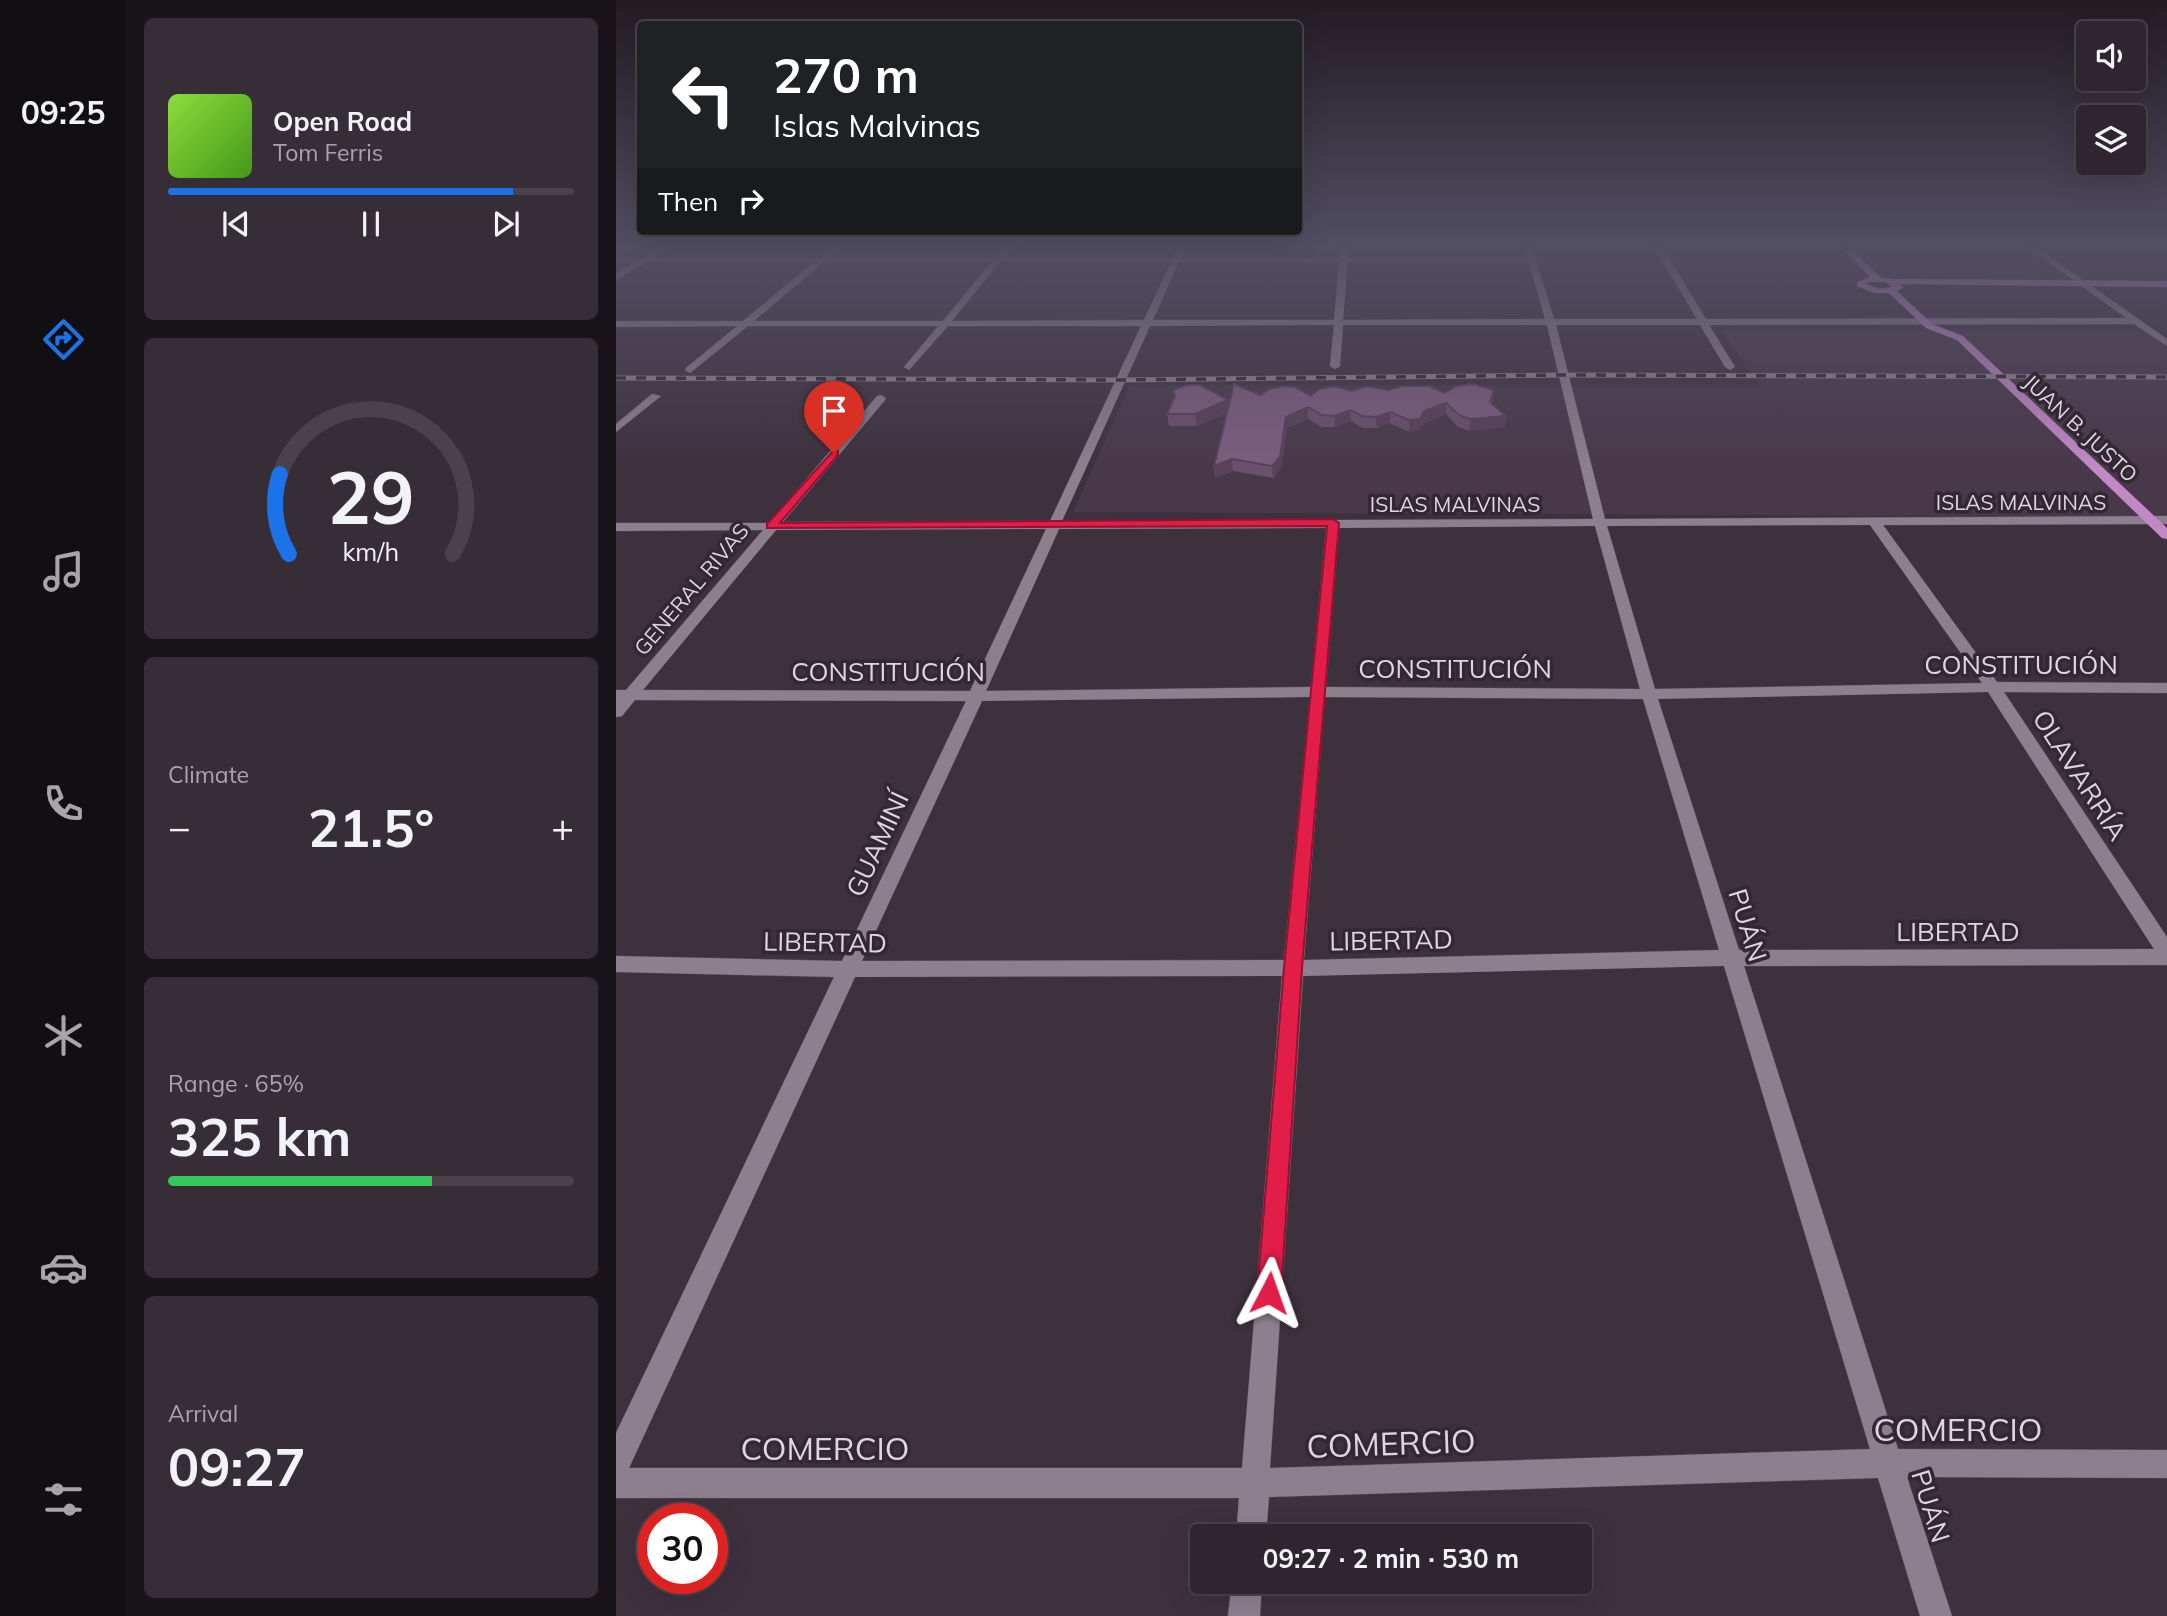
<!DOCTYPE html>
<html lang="en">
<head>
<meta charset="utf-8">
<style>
  :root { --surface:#2e252e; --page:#362d36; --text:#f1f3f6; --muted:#a7a5aa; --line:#49424a; --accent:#1a73e8 }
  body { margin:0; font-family:Mulish,sans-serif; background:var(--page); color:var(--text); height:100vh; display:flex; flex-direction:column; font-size:26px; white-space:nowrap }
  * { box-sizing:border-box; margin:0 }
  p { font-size:23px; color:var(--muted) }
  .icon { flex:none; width:38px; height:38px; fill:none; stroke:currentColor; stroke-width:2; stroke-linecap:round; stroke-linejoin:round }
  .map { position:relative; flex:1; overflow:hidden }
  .sheet { display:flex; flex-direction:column; gap:18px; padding:18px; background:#191419; width:490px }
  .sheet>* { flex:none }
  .hud { position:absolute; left:21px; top:21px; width:665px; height:214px; border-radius:7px; box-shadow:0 7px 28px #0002,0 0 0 2px var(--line); background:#202124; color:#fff; overflow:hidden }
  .fabs { position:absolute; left:1460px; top:21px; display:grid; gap:14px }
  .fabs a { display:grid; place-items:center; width:70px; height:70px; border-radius:7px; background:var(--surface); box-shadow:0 7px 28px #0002,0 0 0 2px var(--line); font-size:35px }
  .speed { position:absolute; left:21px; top:1503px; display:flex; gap:14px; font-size:35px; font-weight:700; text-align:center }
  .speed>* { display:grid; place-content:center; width:91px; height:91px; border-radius:50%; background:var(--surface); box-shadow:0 7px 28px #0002,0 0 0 2px var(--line); line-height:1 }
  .speed .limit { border:10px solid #d22; background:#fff; color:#111 }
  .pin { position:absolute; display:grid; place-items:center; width:60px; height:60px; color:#fff; margin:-72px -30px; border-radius:50% 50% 50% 0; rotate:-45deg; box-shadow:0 0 7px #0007 }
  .pin .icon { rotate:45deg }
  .me { position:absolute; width:77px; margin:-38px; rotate:4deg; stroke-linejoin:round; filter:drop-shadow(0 0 5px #0008) }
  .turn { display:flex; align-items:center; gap:24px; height:147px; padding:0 21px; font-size:32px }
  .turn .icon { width:91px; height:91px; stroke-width:2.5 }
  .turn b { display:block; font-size:49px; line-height:60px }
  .then { display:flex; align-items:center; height:66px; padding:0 21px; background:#0003; gap:14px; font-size:26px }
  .big { font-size:52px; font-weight:700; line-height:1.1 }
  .sheet .widget { flex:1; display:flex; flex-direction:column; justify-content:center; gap:10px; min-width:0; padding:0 24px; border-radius:10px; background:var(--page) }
  .sheet .dial { align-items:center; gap:0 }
  .dial svg { height:182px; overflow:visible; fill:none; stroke:var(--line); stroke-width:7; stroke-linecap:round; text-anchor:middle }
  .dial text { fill:var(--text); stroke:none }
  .song { display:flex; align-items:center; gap:21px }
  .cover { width:84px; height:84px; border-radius:10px; background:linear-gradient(135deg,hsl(90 70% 55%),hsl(100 70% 35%)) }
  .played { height:7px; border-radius:4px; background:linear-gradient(90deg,var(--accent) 85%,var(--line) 85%) }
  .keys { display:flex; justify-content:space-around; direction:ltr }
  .heat { display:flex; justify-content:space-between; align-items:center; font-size:38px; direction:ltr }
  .charge { height:10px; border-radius:5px; background:linear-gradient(90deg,#34c759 65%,var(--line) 0) }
  .trip { position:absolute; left:574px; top:1524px; width:402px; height:70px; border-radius:7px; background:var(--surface); box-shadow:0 7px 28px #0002,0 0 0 2px var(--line); font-weight:700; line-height:70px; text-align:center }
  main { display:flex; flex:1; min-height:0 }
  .menu { display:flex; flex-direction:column; width:126px; justify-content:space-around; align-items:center; background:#120f12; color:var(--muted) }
  .menu .icon { width:49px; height:49px }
  .menu .on { color:var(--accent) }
  .menu b { font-size:32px; color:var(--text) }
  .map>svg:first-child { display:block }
</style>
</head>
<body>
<main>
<nav class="menu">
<b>09:25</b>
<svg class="icon on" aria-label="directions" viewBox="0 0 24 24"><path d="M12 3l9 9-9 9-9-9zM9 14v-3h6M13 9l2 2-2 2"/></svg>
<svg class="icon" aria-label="music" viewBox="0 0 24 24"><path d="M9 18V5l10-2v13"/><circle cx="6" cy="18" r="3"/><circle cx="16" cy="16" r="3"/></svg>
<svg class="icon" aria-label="phone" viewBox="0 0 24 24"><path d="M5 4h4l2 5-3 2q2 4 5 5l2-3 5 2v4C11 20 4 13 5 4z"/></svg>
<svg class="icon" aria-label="climate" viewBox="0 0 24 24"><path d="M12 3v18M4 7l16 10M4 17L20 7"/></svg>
<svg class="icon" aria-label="car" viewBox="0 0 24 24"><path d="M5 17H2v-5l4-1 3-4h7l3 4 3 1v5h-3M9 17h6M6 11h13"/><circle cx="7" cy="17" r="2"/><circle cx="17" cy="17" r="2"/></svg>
<svg class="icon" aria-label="filters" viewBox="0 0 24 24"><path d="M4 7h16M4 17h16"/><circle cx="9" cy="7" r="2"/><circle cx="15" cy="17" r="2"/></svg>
</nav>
<section class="sheet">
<div class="widget">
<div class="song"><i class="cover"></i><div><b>Open Road</b><p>Tom Ferris</p></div></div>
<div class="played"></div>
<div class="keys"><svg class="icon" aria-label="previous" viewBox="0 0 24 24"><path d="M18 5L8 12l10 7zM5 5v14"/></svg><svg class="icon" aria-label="pause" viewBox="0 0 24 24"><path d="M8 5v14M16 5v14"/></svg><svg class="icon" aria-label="next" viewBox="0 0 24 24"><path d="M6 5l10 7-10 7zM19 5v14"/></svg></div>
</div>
<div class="widget dial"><svg viewBox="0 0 100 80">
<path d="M14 69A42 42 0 1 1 86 69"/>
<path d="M14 69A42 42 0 0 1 10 34" stroke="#1a73e8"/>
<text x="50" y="56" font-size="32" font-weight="700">29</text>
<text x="50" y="72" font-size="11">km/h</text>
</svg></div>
<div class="widget"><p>Climate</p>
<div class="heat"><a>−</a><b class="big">21.5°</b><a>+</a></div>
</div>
<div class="widget"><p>Range · 65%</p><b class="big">325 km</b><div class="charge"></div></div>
<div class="widget"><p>Arrival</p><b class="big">09:27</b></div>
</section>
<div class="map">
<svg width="1551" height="1616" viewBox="0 0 1551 1616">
  <rect width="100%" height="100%" fill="#3e313e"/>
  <polygon fill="#49384a" points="1105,330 1530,330 1551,345 1551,517 457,512 514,385 1143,385"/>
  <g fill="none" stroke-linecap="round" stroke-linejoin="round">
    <g stroke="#584d59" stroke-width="1">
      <g id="minor">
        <path d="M49,244H58L38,258H204L220,244H229L214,258H379L391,244H399L388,258H557L563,244H571L565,258H724L725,244H733L732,258H911L907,244H915L938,319H1081L1036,244H1044L1090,319L1510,318L1407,244H1416L1551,339V346L1518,324L1093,325L1119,367L1114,370L1109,367L1084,325H940L989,519L1551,516V524L1267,525L1381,682L1551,683V693L1388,692L1551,937V965L1128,966L1282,1449L1551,1450V1478L1291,1477L1336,1616H1304L1262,1478L653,1497L650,1536H620L623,1498H0V1433L218,977L0,972V956L226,961L350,701L19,700L6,716L0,717V690H10L147,530L0,531V523H153L261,396L265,395L270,398L269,400L167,522L434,521L525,326H332L293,370L288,367L322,326H132L74,373L69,370L70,368L121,326L0,327V321H127L198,262H30L0,280V274L19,262H0V258H27ZM208,262H375L327,321H138ZM384,262H555L528,320L336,321ZM563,262H723L718,320H537ZM732,262H913L929,319L727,320ZM718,325L714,366L719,369L724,366L727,325H931L977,519L446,521L534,326ZM1254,525L1366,683L1039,689L991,526ZM979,526L1024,689L710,687L723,528ZM710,528L695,687L370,691L443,529ZM430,529L354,691L27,690L160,530ZM1372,692L1538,949L1123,950L1042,699ZM694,697L668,960L246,961L366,701ZM709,697L1027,699L1103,950L688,960ZM1108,966L1254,1449L654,1468L687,976ZM666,976L626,1468H13L239,977Z"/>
        <polygon points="36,394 45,396 0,432 0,424"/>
        <polygon points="616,1582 646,1582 644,1616 612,1616"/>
      </g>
    </g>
    <g stroke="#584d59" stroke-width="1">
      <path id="major" d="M1222,244H1230L1264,277L1275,279L1551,281V287L1283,284L1287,287L1281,291L1316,324L1347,336L1551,528V539L1546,538L1341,340L1310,328L1273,293H1258L1241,286V282L1254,277ZM1253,282H1269L1277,287L1263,289L1250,284Z"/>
    </g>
    <use href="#minor" fill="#8e7f8f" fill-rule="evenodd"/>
    <use href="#major" fill="#c389c7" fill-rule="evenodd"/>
    <g stroke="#928792" stroke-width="5">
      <polyline id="rail" points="0,378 505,380 947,375 1551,377"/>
    </g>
    <use href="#rail" stroke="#332734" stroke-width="3.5" stroke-dasharray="10" stroke-linecap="butt"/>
  </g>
  <polygon fill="#6c506d" points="557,390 612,400 613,406 645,395 695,396 736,391 772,390 829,393 878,390 876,404 890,416 889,427 853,431 842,427 830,414 808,423 803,430 793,432 774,423 761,428 747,428 735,421 719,427 706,427 692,419 671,428 665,468 657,478 617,471 599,478 598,466 611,413 581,426 553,426 551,414 558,398"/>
  <g fill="#584159">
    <polygon points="612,400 613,412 581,426 579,414"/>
    <polygon points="830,403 830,414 808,423 803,430 793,432 793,420 808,411"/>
    <polygon points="692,407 692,419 671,428 665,468 657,478 656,466 670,417"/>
    <polygon points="734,410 735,421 719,427 719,416"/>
    <polygon points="774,412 774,423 761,428 760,417"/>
    <polygon points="890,416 889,427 853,431 854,419"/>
    <polygon points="616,459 617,471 599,478 598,466"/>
  </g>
  <g fill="#7d5d7f" stroke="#584159" stroke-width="2">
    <polygon points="618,384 645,395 653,389 668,386 679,387 695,396 703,389 718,386 736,391 750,386 772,390 786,386 813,386 829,393 841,386 857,384 878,390 874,402 890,416 854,419 843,415 830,403 808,411 804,419 793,420 774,412 760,417 747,416 734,410 719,416 706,415 692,407 670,417 664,457 656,466 616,459 598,466"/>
    <polygon points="572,385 584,385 612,400 579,414 551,414 559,396 557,390"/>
  </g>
  <linearGradient id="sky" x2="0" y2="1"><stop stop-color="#221b22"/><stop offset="0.52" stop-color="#524e63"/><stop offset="1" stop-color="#524e63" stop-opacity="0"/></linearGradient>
  <rect width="1551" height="470" fill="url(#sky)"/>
  <polygon fill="#e11d48" stroke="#92132f" stroke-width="2" points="218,450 222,451 222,455 164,523 717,519 723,523 686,968 665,1293 661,1301 653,1305 645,1301 641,1293 668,968 711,526 151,528 151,524"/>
  <g text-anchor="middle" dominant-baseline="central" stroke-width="7" stroke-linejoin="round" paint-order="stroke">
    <g font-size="21" fill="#ded5de" stroke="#332734">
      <text transform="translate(1465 428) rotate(43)">JUAN B. JUSTO</text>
      <text x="1405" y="502">ISLAS MALVINAS</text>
      <text x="839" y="504">ISLAS MALVINAS</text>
      <text transform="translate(75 589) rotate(-50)">GENERAL RIVAS</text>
    </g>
    <g font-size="26" fill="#ded5de" stroke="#332734">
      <text x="1405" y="664">CONSTITUCIÓN</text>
      <text x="839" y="668">CONSTITUCIÓN</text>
      <text x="272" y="671">CONSTITUCIÓN</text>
      <text transform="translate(1464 775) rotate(57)">OLAVARRÍA</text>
      <text transform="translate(261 844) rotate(-65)">GUAMINÍ</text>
      <text transform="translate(1132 925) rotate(73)">PUÁN</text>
      <text x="1342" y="931">LIBERTAD</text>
      <text transform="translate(775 940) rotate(-1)">LIBERTAD</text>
      <text transform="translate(209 942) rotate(1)">LIBERTAD</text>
      <text transform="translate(1315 1506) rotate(73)">PUÁN</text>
    </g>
    <g font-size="32" fill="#ded5de" stroke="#332734">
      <text x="1342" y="1429">COMERCIO</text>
      <text transform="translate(775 1443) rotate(-2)">COMERCIO</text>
      <text x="209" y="1448">COMERCIO</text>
    </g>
  </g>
</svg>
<div class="fabs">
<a><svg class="icon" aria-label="sound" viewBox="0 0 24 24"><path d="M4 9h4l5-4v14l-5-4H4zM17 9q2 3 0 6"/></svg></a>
<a><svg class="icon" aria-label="layers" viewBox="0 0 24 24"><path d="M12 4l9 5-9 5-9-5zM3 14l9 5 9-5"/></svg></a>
</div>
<div class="speed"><div class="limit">30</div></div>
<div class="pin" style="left:218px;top:453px;background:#d93025"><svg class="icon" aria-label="arrive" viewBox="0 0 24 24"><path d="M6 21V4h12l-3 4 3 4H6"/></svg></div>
<svg class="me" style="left:653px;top:1293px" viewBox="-20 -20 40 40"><path d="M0-17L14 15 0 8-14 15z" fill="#e11d48" stroke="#fff" stroke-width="4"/></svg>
<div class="trip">09:27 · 2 min · 530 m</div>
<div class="hud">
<div class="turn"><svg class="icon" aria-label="left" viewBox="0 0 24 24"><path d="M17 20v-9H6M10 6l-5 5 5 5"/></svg><div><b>270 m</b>Islas Malvinas</div></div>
<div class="then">Then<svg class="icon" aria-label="right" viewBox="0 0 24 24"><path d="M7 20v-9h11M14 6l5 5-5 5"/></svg></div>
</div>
</div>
</main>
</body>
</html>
